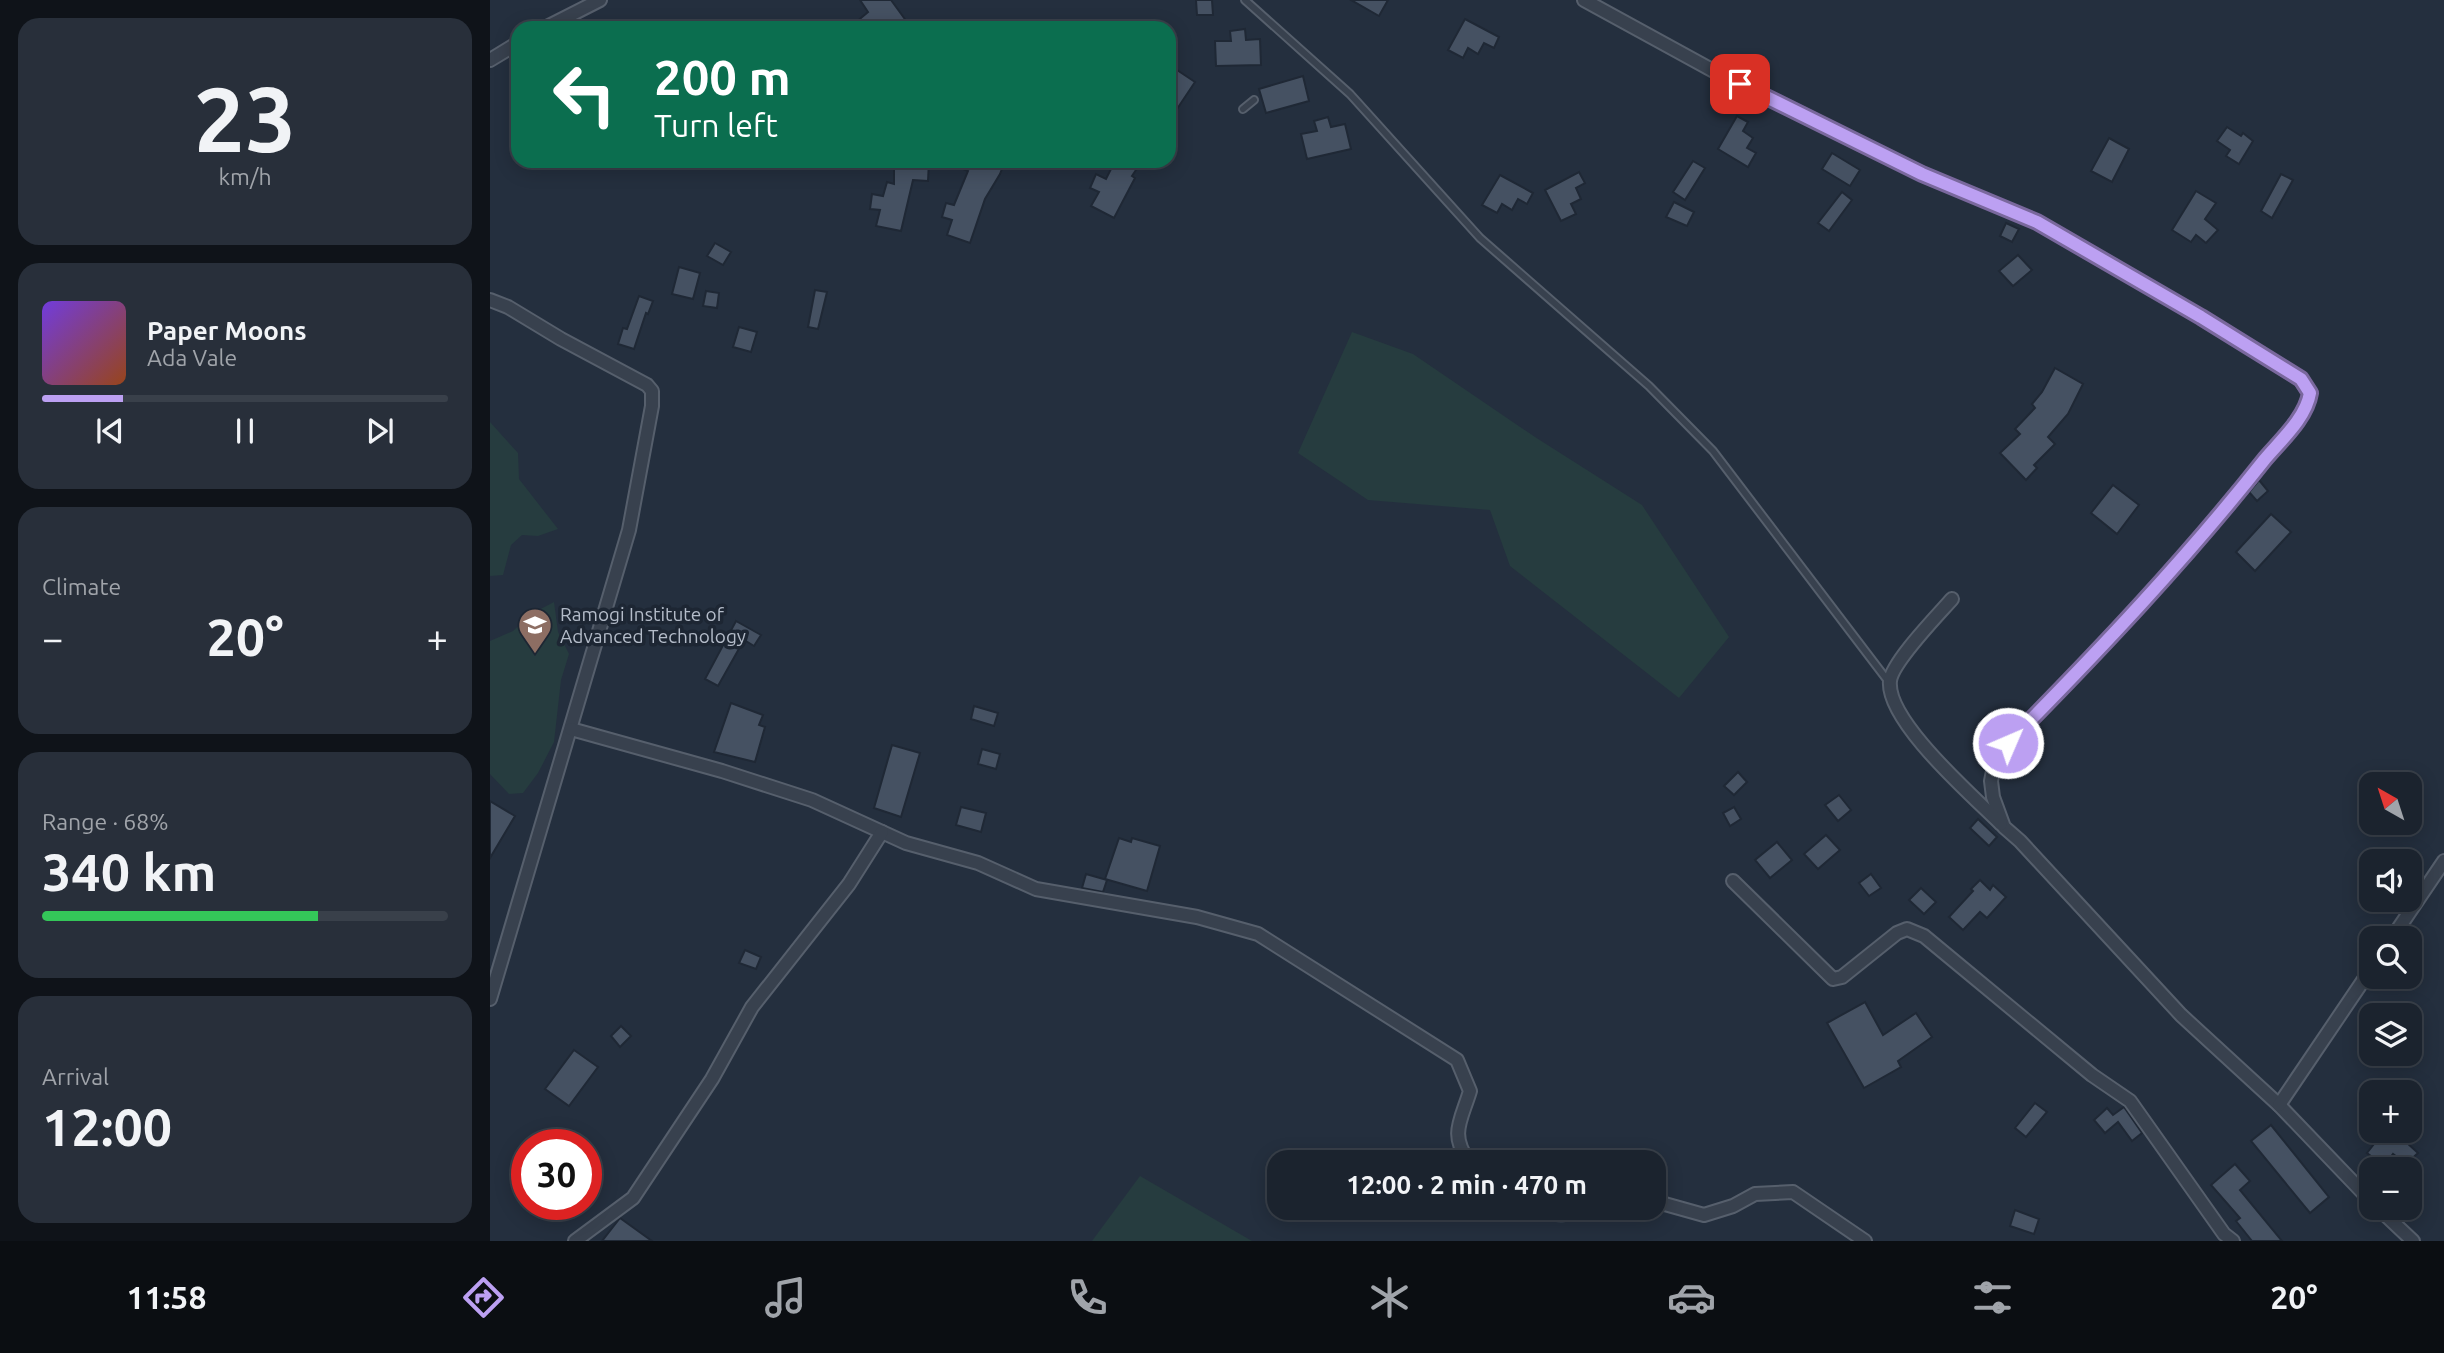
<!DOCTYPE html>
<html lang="en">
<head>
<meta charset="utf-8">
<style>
  :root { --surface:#1b232e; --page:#282f3a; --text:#f1f3f6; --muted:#a0a4aa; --line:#39404a; --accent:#bca0f2 }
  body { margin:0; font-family:Ubuntu,sans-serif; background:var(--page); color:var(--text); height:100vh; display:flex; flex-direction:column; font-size:26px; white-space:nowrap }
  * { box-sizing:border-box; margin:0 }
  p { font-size:23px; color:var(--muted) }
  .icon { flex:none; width:38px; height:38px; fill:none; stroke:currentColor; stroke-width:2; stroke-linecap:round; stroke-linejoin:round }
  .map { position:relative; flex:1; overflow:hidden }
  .panel { display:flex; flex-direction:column; gap:18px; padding:18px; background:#0f1319; width:490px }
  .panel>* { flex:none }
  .guide { position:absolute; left:21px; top:21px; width:665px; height:147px; border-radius:21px; box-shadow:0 4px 18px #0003,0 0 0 2px var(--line); background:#0b6e4f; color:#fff; overflow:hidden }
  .needle { width:46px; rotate:321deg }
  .fabs { position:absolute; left:1869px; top:772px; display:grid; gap:14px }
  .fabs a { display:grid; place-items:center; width:63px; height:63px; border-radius:14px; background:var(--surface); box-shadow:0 4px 18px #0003,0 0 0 2px var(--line); font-size:35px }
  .speed { position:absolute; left:21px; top:1129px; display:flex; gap:14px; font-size:35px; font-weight:700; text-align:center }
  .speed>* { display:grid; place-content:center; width:91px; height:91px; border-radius:50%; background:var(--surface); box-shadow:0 4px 18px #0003,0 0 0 2px var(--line); line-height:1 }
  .speed .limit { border:10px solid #d22; background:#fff; color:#111 }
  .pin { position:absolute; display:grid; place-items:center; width:60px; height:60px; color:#fff; margin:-30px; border-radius:14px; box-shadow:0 4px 10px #0006 }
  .me { position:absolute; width:77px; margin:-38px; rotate:45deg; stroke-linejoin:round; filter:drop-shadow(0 0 5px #0008) }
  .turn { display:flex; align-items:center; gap:24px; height:147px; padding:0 28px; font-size:32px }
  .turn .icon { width:91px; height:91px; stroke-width:2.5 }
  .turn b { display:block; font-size:49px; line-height:60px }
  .big { font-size:52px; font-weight:600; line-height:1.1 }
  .panel .card { flex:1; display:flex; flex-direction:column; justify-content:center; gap:10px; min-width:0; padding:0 24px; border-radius:21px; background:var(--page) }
  .panel .dial { align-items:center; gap:0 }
  .dial b { font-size:91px; line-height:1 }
  .song { display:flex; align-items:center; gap:21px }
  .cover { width:84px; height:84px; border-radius:10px; background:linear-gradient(135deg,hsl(260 70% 55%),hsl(20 70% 35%)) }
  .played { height:7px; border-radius:4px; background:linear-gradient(90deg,var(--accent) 20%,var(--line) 20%) }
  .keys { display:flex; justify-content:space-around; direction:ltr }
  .heat { display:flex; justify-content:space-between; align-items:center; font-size:38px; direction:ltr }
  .charge { height:10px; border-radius:5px; background:linear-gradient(90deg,#34c759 68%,var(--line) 0) }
  .trip { position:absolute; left:777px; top:1150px; width:399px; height:70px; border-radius:21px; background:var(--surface); box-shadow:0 4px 18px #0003,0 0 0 2px var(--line); font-weight:600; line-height:70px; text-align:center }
  .dock { display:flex; height:112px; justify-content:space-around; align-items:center; background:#0b0e12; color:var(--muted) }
  .dock .icon { width:49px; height:49px }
  .dock .selected { color:var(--accent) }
  .dock b { font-size:32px; color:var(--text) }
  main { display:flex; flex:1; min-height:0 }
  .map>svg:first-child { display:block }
</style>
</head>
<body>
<main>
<section class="panel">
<div class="card dial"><b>23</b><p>km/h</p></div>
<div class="card">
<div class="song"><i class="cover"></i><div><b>Paper Moons</b><p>Ada Vale</p></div></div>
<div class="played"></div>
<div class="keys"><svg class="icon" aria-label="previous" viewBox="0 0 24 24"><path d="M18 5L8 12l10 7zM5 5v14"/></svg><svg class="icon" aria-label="pause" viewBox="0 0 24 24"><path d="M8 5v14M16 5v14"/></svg><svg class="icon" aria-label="next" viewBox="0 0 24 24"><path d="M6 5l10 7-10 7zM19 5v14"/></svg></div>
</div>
<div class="card"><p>Climate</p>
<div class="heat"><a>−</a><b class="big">20°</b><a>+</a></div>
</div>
<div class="card"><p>Range · 68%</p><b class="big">340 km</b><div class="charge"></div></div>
<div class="card"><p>Arrival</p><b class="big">12:00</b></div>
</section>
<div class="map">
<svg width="1954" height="1241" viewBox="0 0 1954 1241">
  <rect width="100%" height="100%" fill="#242f3e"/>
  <g fill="#263c3f">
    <polygon points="862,332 923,354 1045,437 1152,505 1239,637 1189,698 1020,566 1000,510 878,500 808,453"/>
    <polygon points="0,422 28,453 29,479 68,529 48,536 32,535 21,545 13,575 0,576"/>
    <polygon points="64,602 68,632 79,654 71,680 64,742 48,773 33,793 19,794 0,774 0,641 23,631 41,614"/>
    <polygon points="650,1176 762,1241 602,1241"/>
  </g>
  <g fill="#455162" stroke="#1f2835" stroke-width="2">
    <polygon points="370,0 401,0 417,22 408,28 359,28 378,12"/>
    <polygon points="706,0 722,0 723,15 707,15"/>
    <polygon points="861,0 898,0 889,16"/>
    <polygon points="975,19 1009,37 1004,48 994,43 988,54 978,48 973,58 958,50"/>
    <polygon points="755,29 756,40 770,39 771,65 726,66 725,41 741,41 740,31"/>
    <polygon points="684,68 705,82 679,121 679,76"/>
    <polygon points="813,76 819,101 776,113 769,89"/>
    <polygon points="1247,116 1258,122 1253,131 1263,138 1257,148 1266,153 1258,167 1228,149"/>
    <polygon points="838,117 841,127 855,124 861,149 817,159 811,134 827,131 824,121"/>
    <polygon points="1737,127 1751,136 1753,133 1763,141 1749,164 1736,156 1740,150 1727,141"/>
    <polygon points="1619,138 1639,149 1622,182 1601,171"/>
    <polygon points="1342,153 1370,170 1360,186 1332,169"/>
    <polygon points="404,161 439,161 438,181 423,180 411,231 386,226 390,210 380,209 382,194 393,196 397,182 404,184"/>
    <polygon points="454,161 515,161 510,174 495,199 480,243 457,235 462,220 452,217 456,203 464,205 478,171"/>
    <polygon points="625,161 652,161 642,176 645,178 624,218 601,206 609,192 600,188 606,174 616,179"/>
    <polygon points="1203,161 1215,168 1195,200 1183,192"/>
    <polygon points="1089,172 1095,183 1086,188 1091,199 1081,204 1086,214 1071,221 1055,190"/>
    <polygon points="1791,174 1803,180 1782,218 1771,211"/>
    <polygon points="1010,175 1043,193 1037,204 1028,199 1022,210 1012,204 1007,213 992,205"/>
    <polygon points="1706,191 1726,203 1715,219 1728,230 1716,243 1706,235 1701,242 1682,230"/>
    <polygon points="1352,192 1362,200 1339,231 1328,223"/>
    <polygon points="1184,202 1204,212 1197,226 1176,217"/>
    <polygon points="1516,223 1529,229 1522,242 1510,236"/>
    <polygon points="225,243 241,252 233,265 217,256"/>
    <polygon points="1528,255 1542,270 1523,286 1509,271"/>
    <polygon points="189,267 210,273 203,299 182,294"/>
    <polygon points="325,290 337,292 328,329 318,327"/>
    <polygon points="216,291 229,293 227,308 213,306"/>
    <polygon points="149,296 163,301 158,314 156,313 144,349 128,344 133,328 137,329"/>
    <polygon points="249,327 267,332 261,352 243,347"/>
    <polygon points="1565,368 1593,384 1578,414 1558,437 1565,444 1544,465 1547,468 1536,480 1510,453 1530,434 1525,429 1545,408 1542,404 1552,392"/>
    <polygon points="1769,480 1778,491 1767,501 1759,492"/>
    <polygon points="1623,485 1649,505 1627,534 1601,513"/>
    <polygon points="1781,514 1801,532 1765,571 1746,552"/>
    <polygon points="246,621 271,635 264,646 254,640 228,686 215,679"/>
    <polygon points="241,703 273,715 269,725 275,727 265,762 224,752"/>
    <polygon points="484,706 508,713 504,726 481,719"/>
    <polygon points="402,745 430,753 411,817 384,808"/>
    <polygon points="492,749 510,754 506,769 488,764"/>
    <polygon points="1248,772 1257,782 1244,795 1234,786"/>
    <polygon points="1349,795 1361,810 1348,821 1335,805"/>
    <polygon points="0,801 25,816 0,858"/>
    <polygon points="471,807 496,813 491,832 466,825"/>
    <polygon points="1244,807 1251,819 1240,826 1233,813"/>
    <polygon points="1488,819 1507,837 1499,846 1480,828"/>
    <polygon points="1336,835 1350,850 1328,869 1314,854"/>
    <polygon points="629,838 641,842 642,838 670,846 657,891 615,879"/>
    <polygon points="1287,842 1302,860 1280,878 1265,860"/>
    <polygon points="596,874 617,880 613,892 592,888"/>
    <polygon points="1381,874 1391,888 1379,896 1369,883"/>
    <polygon points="1490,880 1500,890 1503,885 1516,897 1497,918 1490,912 1473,930 1459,917 1483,891 1481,889"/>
    <polygon points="1431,888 1446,902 1434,914 1419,900"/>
    <polygon points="255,950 271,957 266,969 249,963"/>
    <polygon points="1375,1002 1393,1035 1426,1013 1442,1037 1408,1061 1411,1067 1374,1088 1337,1023"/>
    <polygon points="131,1026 141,1036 130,1047 121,1036"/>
    <polygon points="84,1050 108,1067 79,1106 55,1089"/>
    <polygon points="1545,1103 1557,1112 1536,1137 1525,1128"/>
    <polygon points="1634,1107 1652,1133 1642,1141 1628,1122 1615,1133 1604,1120 1617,1108 1623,1115"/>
    <polygon points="1781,1125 1839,1197 1820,1213 1761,1141"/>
    <polygon points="1895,1130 1903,1130 1928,1153 1916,1164 1903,1154 1894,1166 1877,1153"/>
    <polygon points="1745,1164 1760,1181 1750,1190 1792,1241 1762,1241 1746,1221 1750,1218 1721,1185"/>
    <polygon points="1525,1210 1549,1219 1544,1234 1520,1226"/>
    <polygon points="130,1218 162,1241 112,1241"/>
  </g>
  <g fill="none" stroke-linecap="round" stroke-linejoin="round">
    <g stroke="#565f6c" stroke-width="10">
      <g id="service">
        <polyline points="755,0 860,94 990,238 1159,386 1223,451 1398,681"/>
        <polyline points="753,109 764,100"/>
      </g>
    </g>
    <g stroke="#565f6c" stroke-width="16">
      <g id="minor">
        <path d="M1094,0L1231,75L1432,174L1547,222L1711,317L1810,379L1820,393C1816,417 1787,444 1772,463C1693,561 1607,654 1518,743L1505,761L1501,781L1503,797L1514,827L1530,841L1691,1015L1789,1105L1881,1201"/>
        <polyline points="55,28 110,0"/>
        <polyline points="0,60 28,43"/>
        <polyline points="0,300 18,307 71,339 157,385 162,391 162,406 139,530 0,999"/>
        <path d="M1462,599C1448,615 1402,662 1400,681C1396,721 1483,796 1511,824"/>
        <path d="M81,729L232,771L322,800L416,843L488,863L546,889L707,917L768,934L967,1060L980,1091C971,1121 959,1134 979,1162"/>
        <polyline points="1243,881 1343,979 1352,977 1407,933 1417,929 1434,936 1602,1075 1640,1101 1734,1234 1743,1241"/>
        <polyline points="1902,938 1954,861"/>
        <polyline points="1789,1105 1881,969"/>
        <polyline points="1164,1201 1214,1215 1243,1206 1265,1194 1303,1192 1375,1241"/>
        <path d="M1039,1208C1065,1219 1087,1213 1115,1208"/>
        <polyline points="1888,1208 1923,1241"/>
        <polyline points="85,1241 143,1198 222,1079 262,1007 359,884 392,832"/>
      </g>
    </g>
    <use href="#service" stroke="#38414e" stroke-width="6"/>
    <use href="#minor" stroke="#38414e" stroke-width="12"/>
  </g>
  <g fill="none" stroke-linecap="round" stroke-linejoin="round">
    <g stroke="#7a689d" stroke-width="18">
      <path id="route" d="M1250,84L1432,174L1547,222L1711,317L1811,379L1820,393C1816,418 1791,440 1775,459C1696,559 1608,652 1518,743"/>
    </g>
    <use href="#route" stroke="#bca0f2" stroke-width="12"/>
  </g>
  <defs>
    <g id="university-pin" transform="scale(1.75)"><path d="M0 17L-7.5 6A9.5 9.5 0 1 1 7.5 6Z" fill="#8d6e63" stroke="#1d2633"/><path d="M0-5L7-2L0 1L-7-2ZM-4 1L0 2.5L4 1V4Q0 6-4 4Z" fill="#fff"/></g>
  </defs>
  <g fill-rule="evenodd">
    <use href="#university-pin" x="45" y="625"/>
  </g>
  <g text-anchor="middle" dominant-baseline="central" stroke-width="7" stroke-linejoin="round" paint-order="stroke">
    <g font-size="19" fill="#b4bcc9" stroke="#1d2633" text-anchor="start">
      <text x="70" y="614">Ramogi Institute of<tspan x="70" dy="22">Advanced Technology</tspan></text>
    </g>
  </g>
</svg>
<div class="fabs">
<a><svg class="needle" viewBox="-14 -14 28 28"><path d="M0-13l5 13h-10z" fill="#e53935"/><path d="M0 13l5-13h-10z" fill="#a0a4aa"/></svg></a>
<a><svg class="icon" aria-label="sound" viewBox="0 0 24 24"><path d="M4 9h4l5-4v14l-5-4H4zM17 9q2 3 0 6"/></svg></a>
<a><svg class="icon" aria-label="search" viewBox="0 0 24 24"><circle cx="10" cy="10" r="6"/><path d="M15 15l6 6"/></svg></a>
<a><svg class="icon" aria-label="layers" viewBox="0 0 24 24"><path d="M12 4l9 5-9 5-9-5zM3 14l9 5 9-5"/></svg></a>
<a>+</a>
<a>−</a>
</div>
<div class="speed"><div class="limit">30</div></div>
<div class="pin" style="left:1250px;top:84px;background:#d93025"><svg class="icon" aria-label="arrive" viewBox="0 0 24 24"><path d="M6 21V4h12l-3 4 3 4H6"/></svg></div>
<svg class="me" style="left:1518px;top:743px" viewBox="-20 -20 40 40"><circle r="17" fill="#bca0f2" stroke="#fff" stroke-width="3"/><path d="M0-11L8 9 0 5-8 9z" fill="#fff"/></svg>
<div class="trip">12:00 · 2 min · 470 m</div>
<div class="guide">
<div class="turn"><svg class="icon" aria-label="left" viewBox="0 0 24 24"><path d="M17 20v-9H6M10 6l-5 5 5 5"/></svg><div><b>200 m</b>Turn left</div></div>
</div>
</div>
</main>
<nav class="dock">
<b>11:58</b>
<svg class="icon selected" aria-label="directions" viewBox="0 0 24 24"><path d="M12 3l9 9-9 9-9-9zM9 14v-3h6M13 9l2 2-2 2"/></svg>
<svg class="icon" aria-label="music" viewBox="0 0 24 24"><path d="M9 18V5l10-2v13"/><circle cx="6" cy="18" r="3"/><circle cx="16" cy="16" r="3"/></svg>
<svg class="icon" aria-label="phone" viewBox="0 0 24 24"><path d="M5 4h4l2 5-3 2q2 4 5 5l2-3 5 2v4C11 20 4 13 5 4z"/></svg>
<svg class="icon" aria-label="climate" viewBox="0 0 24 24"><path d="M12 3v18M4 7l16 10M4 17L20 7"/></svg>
<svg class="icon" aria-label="car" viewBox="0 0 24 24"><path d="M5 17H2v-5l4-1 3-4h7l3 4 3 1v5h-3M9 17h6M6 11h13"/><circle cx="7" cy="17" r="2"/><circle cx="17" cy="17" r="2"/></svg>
<svg class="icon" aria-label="filters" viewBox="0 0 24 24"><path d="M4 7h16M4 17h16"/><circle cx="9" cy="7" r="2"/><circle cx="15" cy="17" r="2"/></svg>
<b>20°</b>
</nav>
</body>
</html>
